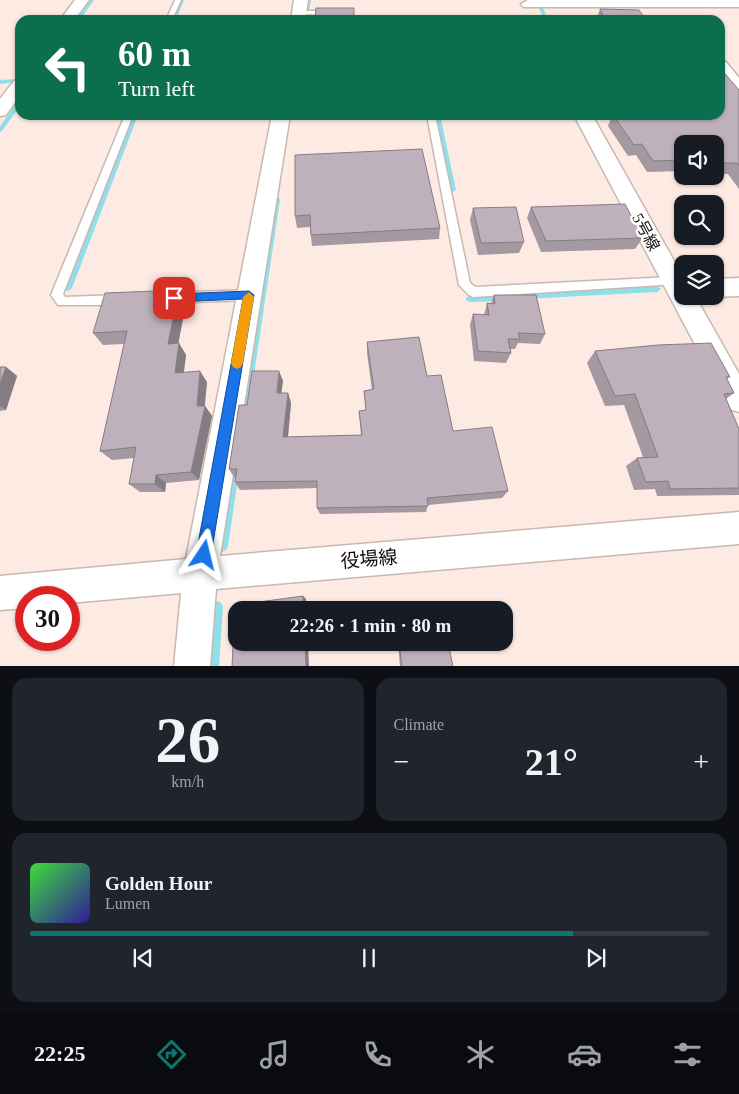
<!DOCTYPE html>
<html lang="en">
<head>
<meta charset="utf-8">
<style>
  :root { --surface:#171b24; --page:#20242c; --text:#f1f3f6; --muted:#9ea1a6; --line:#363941; --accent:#0f766e }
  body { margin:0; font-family:"Times New Roman","Noto Sans JP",serif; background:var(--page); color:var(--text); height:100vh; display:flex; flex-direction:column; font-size:19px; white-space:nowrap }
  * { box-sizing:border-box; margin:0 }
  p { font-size:16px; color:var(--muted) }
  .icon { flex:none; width:28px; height:28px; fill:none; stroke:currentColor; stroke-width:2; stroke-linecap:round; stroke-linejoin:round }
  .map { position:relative; height:666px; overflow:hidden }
  .drawer { display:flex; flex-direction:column; gap:12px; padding:12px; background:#0d0f14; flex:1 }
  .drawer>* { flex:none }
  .top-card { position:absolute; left:15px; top:15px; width:710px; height:105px; border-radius:15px; box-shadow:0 1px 4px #0004; background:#0b6e4f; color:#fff; overflow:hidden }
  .controls { position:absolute; left:674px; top:135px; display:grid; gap:10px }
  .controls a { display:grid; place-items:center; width:50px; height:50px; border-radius:10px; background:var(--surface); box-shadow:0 1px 4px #0004; font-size:25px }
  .speed { position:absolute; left:15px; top:586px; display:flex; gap:10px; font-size:25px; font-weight:700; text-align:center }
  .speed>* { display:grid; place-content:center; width:65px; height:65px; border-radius:50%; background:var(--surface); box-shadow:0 1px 4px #0004; line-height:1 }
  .speed .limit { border:8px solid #d22; background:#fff; color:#111 }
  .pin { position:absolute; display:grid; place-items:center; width:42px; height:42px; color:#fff; margin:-21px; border-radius:10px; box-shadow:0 2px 8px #0006 }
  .me { position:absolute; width:55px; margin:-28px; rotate:10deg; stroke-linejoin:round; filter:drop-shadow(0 0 4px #0008) }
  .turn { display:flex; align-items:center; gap:18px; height:105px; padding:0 20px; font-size:22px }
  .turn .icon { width:65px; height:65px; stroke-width:2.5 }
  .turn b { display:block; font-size:35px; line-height:42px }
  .big { font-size:38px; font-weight:600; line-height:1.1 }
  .drawer .card { flex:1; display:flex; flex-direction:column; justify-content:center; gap:8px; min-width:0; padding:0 18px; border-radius:15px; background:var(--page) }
  .drawer .dial { align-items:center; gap:0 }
  .dial b { font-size:65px; line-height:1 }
  .song { display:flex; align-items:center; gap:15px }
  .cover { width:60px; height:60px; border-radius:8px; background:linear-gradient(135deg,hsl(120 70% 55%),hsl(250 70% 35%)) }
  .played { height:5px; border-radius:2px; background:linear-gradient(90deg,var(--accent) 80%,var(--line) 80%) }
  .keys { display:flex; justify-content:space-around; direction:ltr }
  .heat { display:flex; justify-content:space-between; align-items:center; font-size:28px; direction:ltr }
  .drawer .tiles { flex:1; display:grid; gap:12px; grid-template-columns:1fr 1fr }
  .card:last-child { grid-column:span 2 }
  .trip { position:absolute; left:228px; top:601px; width:285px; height:50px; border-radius:15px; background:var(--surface); box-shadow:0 1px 4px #0004; font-weight:600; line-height:50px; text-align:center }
  .dock { display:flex; height:80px; justify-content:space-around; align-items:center; background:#090b0e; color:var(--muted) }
  .dock .icon { width:35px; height:35px }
  .dock .selected { color:var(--accent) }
  .dock b { font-size:22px; color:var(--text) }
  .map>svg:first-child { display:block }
</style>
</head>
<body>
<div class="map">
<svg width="739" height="667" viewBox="0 0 739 667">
  <rect width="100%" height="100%" fill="#fdebe3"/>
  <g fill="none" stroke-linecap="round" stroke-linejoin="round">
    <g fill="#8fdfea" fill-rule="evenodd">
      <polygon points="90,0 94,0 80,20 76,20"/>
      <polygon points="180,0 184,0 176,20 172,20"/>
      <polygon points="307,0 311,0 309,11 307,12 305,11"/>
      <polygon points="541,7 543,8 548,20 544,20 539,8"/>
      <polygon points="16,79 19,81 18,82 0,84 0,80"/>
      <polygon points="20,100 20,106 2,131 0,132 0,126 18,101"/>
      <polygon points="132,115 138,115 72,288 68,291 65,290 64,288"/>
      <polygon points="434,115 440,115 456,190 453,192 450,190"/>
      <polygon points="273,198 279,198 280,200 248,415 246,418 243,420 240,418 238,415"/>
      <polygon points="657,286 661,289 657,292 524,299 520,296 524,293"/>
      <polygon points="504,295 508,298 504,301 469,302 465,299 469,296"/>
      <polygon points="235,460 239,461 240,465 228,546 226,550 222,552 218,550 216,546 230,465 231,461"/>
      <polygon points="217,601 221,603 223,607 219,667 207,667 211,607 213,603"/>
    </g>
    <g stroke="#c9b8b0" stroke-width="3">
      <g id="lane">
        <polygon points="175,0 181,0 172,20 166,20"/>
        <polygon points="299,11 332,11 335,13 332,15 297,14 297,12"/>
        <polygon points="125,115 133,115 63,294 65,297 119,295 123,297 125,300 123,303 119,305 58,305 51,295"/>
        <polygon points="427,115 435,115 470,283 475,287 673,277 679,281 677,284 473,297 469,295 459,285"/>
        <polygon points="249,290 253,292 255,295 253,298 249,300 166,303 162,301 160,298 162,295 166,293"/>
      </g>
    </g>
    <g stroke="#c9b8b0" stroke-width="3">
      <g id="street">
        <polygon points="75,0 89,0 74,20 60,20"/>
        <polygon points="294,0 308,0 305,20 291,20"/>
        <polygon points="528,0 739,0 739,7 523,7 521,4"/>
        <path d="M720,60L726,62L739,78V93C724,89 720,74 720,60Z"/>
        <polygon points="20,79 20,95 6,115 0,116 0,99 14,81"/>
        <polygon points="272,115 290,115 220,556 739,512 739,544 216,589 210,667 174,667 181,593 69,603 69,598 26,598 26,608 0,610 0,576 186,559"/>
        <polygon points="574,115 592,115 682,275 682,296 695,296 739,374 739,412 729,409"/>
        <polygon points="739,278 739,296 715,297 712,296 715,296 715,279"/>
      </g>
    </g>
    <use href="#lane" fill="#fff" fill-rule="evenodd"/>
    <use href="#street" fill="#fff" fill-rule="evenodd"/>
  </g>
  <g fill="#a498a1">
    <polygon points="600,9 646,20 596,20"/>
    <polygon points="739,90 739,189 728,174 715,174 715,144 682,144 682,173 680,171 647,172 636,155 628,156 608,126 612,115 720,115"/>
    <polygon points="295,155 440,228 439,239 312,246 310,227 297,228 295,216"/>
    <polygon points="531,207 643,238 635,249 541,252 527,218"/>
    <polygon points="473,208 524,242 519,253 478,255 470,220"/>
    <polygon points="494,295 545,334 540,344 518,343 515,349 510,349 511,353 506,363 474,361 470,325 473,314 484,315 487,303 491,304"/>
    <polygon points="186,303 178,343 186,355 184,372 207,382 205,406 212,416 199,480 166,483 165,492 140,492 129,484 134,458 112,460 100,451 124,344 103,345 93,333"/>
    <polygon points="367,342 427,376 453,431 508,491 502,498 428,505 426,512 320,514 317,508 317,488 240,490 235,482 236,477 234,477 229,469 247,405 283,381 281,393 288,393 291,403 288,437 361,435 359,411 366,410 364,391 372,390 367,353"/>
    <polygon points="595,351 730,377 727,379 734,393 726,399 739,429 739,495 657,496 655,489 634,490 626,466 637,458 643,457 624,405 605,406 587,363"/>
    <polygon points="0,367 6,367 17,376 6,410 0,411"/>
    <polygon points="398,642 448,642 453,667 400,667"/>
  </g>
  <g fill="#867c83">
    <polygon points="179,290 186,303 176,356 168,344"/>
    <polygon points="179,343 186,355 182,384 175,373"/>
    <polygon points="6,367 17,376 6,410 0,406 0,384"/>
    <polygon points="200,371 207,382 204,408 205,406 212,416 199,480 191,472"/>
    <polygon points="279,371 283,381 280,403 277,393"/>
    <polygon points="288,393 291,403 287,446 283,437"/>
    <polygon points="156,475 166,483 165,492 155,484"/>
    <polygon points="303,596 306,599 307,610 303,610"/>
    <polygon points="305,642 308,642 309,667 306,667"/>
  </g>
  <g fill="#bfb1bb" stroke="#867c83">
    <polygon points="316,8 354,8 354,20 315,20"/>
    <polygon points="600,9 639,10 646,20 605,20"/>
    <polygon points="720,68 739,90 739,166 737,163 715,163 715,144 682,144 682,160 653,161 642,144 634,145 613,115 720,115"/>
    <polygon points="422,149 440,228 311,235 310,215 295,216 295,155"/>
    <polygon points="625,204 643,238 546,241 531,207"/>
    <polygon points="516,207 524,242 481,243 473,208"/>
    <polygon points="179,290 168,344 179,343 175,373 200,371 197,406 205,406 191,472 156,475 155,484 129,484 136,447 100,451 127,331 93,333 105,293"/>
    <polygon points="494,295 536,295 545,334 518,333 520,339 508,339 511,353 478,351 473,314 489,315 487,303 495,304"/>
    <polygon points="419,337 427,376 441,375 453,431 492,427 508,491 427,498 428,506 317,508 317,481 235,482 237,469 229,469 239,405 247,405 252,371 279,371 277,393 288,393 283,437 362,435 359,411 366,410 364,391 374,389 367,342"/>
    <polygon points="711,343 730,377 726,377 734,393 724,394 739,429 739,488 670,489 668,481 646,482 637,458 658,457 635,394 615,396 595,351 658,345"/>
    <polygon points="0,367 6,367 0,384"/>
    <polygon points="303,596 303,610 243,610 244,604"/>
    <polygon points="441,606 442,610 416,610"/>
    <polygon points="234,623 236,623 236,642 305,642 306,667 232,667"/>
    <polygon points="399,642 448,642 453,667 402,667"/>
  </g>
  <polygon fill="#1a73e8" stroke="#114b97" points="249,291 254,295 211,555 209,561 204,563 198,561 196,555 243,299 174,302 169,298 174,294"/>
  <polygon fill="#f59e0b" points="249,292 254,297 243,363 241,367 237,369 233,367 231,363 243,297"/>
  <g text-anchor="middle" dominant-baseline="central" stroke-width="5" stroke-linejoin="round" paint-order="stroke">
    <g font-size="16" fill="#130d0a" stroke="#fff">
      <text transform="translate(646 232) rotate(62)">5号線</text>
    </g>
    <g font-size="19" fill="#130d0a" stroke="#fff">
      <text transform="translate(369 559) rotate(-5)">役場線</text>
    </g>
  </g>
</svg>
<div class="controls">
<a><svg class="icon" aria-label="sound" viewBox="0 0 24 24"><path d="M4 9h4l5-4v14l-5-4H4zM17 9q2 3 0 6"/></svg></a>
<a><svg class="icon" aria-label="search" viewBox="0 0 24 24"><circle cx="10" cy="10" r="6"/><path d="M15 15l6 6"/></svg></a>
<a><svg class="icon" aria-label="layers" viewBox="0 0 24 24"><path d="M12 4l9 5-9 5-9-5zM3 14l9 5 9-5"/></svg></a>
</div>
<div class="speed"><div class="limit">30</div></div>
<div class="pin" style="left:174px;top:298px;background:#d93025"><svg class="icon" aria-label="arrive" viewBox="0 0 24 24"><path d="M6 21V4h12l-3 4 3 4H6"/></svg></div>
<svg class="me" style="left:204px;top:555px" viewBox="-20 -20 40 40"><path d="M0-17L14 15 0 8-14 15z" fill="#1a73e8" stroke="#fff" stroke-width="4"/></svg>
<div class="trip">22:26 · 1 min · 80 m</div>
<div class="top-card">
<div class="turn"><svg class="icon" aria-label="left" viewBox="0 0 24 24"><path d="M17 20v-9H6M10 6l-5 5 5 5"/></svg><div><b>60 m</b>Turn left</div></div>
</div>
</div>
<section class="drawer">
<div class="tiles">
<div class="card dial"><b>26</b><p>km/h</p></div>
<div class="card"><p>Climate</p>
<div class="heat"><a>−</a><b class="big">21°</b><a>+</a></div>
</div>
<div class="card">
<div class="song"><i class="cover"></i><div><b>Golden Hour</b><p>Lumen</p></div></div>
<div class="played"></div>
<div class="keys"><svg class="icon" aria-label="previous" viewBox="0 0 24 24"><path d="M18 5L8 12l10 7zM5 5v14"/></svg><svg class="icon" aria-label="pause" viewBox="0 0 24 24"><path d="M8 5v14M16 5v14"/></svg><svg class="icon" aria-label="next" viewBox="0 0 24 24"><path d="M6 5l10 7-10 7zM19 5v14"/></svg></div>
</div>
</div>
</section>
<nav class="dock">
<b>22:25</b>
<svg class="icon selected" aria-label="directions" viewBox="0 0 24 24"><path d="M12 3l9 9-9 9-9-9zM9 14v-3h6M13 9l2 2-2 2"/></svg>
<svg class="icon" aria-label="music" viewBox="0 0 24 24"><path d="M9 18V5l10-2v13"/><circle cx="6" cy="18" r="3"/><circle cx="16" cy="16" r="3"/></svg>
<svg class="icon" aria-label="phone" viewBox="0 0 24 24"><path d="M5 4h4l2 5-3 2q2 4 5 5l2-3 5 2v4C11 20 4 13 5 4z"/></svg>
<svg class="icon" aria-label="climate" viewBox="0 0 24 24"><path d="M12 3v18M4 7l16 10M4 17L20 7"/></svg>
<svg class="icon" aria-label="car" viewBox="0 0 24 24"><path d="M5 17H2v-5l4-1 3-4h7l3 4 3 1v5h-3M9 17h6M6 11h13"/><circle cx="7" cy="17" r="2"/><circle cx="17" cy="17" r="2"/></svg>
<svg class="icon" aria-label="filters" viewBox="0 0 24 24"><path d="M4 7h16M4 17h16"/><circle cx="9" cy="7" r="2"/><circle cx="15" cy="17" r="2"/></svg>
</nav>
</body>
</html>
